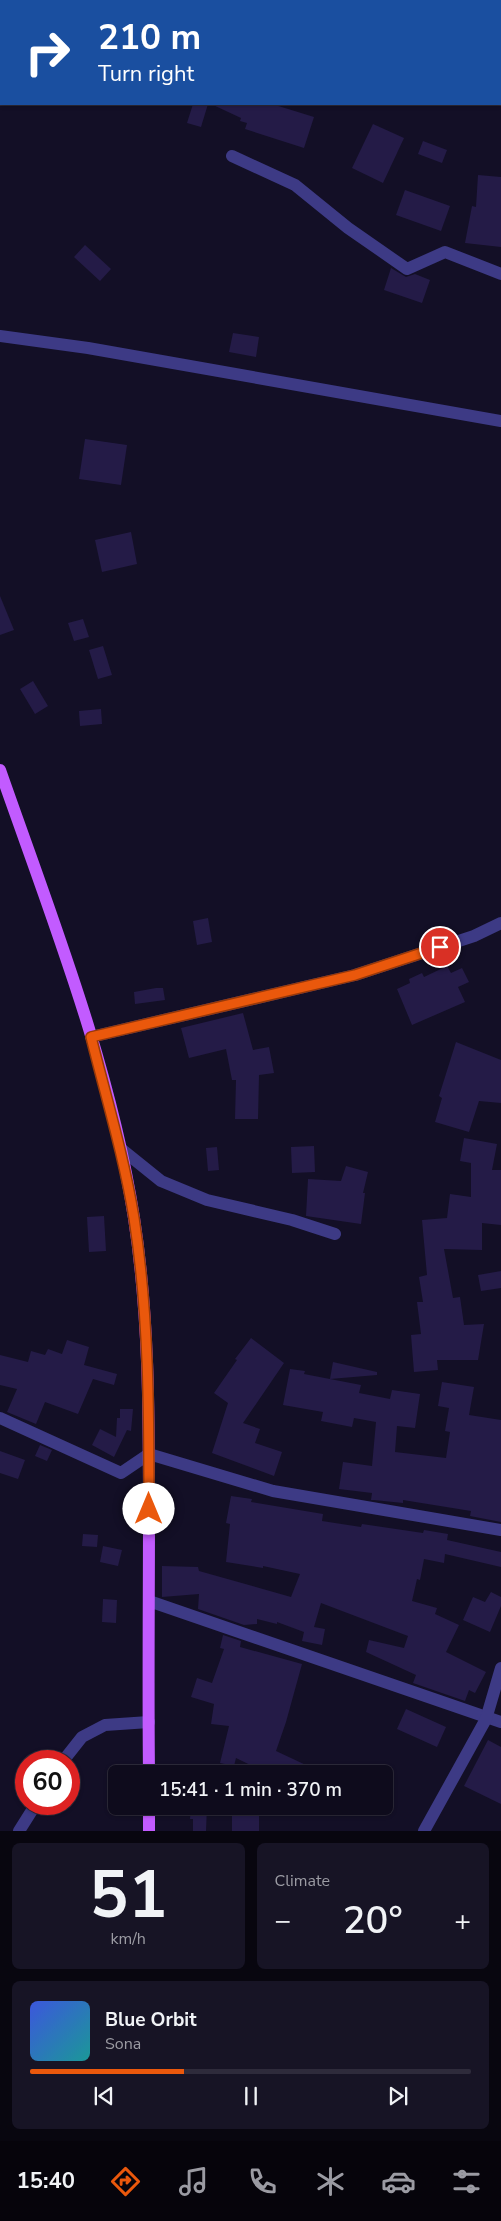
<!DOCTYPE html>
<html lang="en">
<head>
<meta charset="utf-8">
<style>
  :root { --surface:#0e0b1c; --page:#171425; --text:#f1f3f6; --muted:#9b9ba3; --line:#2e2b3b; --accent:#ea580c }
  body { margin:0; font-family:"Nunito Sans",sans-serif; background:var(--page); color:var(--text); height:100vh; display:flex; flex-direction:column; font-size:19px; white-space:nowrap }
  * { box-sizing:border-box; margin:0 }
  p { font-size:16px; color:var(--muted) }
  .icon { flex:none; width:28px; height:28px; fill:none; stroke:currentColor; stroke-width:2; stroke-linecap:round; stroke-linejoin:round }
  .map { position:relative; height:1831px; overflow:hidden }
  .sheet { display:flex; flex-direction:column; gap:12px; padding:12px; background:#08060f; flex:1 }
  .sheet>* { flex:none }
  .top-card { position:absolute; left:0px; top:0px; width:501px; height:105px; box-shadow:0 1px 4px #0004,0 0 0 1px var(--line); background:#1a4fa0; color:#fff; overflow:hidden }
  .speed { position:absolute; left:15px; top:1750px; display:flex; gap:10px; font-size:25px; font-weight:700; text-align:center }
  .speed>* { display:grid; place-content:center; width:65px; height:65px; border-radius:50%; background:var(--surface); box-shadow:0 1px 4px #0004,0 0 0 1px var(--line); line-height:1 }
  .speed .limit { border:8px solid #d22; background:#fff; color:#111 }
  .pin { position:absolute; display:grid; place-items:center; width:42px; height:42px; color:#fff; margin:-21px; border:2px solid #fff; border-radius:50%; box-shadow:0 1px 5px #0007 }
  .me { position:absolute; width:55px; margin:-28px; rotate:0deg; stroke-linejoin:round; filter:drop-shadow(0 0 4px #0008) }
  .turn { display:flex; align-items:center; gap:18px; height:105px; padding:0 15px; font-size:22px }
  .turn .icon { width:65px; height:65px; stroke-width:2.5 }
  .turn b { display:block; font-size:35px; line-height:42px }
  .big { font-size:38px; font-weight:600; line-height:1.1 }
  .sheet .tile { flex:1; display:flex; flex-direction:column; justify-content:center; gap:8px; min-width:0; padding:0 18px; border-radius:8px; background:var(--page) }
  .sheet .dial { align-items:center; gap:0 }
  .dial b { font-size:65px; line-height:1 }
  .song { display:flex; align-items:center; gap:15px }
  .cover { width:60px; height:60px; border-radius:8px; background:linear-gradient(135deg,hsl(230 70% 55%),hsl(180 70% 35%)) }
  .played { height:5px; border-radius:2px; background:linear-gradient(90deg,var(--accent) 35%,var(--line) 35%) }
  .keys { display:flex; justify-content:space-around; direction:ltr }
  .heat { display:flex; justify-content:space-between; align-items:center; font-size:28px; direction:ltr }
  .sheet .tiles { flex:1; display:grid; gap:12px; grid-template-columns:1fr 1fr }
  .tile:last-child { grid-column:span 2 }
  .trip { position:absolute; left:108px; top:1765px; width:285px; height:50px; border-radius:8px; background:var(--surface); box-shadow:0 1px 4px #0004,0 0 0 1px var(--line); font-weight:600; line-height:50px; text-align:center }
  .dock { display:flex; height:80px; justify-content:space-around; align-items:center; background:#06040b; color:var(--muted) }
  .dock .icon { width:35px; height:35px }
  .dock .on { color:var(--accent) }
  .dock b { font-size:22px; color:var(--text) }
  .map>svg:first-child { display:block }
</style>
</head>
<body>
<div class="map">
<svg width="501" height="1831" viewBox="0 0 501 1831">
  <rect width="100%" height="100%" fill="#130f26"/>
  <g fill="#241b47">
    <polygon points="193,104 208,104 201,127 187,123"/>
    <polygon points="211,104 272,104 314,117 304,148 245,129 247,123 240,121 241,118"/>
    <polygon points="373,124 404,138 383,183 352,168"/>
    <polygon points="423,141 447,150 442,163 418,154"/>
    <polygon points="478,175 501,177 501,247 465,243 472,206 476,207"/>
    <polygon points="405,190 450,206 441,231 396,215"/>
    <polygon points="85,245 111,269 100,281 74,257"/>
    <polygon points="391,268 406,277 415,274 430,280 422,303 384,290"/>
    <polygon points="233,333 259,337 256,357 229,352"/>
    <polygon points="85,439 127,445 121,485 79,479"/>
    <polygon points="131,532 137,564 102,572 95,540"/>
    <polygon points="0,596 14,630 0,635"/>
    <polygon points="83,619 89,637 74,641 68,623"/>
    <polygon points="103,646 112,675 98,679 89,650"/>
    <polygon points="33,681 48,706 35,714 20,689"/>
    <polygon points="101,709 102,724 80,726 79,711"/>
    <polygon points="208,918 212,942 197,945 193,921"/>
    <polygon points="447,966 451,973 462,968 469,982 458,987 465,1002 412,1025 397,989 410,983 409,979 422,973 424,977"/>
    <polygon points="156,988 163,988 165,1000 135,1004 134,992"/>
    <polygon points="243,1013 253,1050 269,1047 274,1073 259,1075 258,1119 235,1119 236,1080 232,1080 226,1049 189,1058 181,1028"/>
    <polygon points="456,1042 501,1060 501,1103 479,1101 469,1132 435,1122 442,1098 439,1096"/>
    <polygon points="464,1138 497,1144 492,1170 501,1170 501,1225 482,1223 482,1250 444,1249 453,1298 460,1297 464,1325 484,1324 478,1360 437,1360 438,1370 414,1372 411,1335 421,1334 417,1302 423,1302 419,1277 427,1275 422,1220 447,1218 450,1194 471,1197 471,1163 460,1161"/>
    <polygon points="314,1146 315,1172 292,1173 291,1147"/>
    <polygon points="217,1147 219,1170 208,1171 206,1148"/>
    <polygon points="346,1166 368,1172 363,1193 365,1193 361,1224 306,1216 308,1179 341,1181"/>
    <polygon points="104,1216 106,1251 89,1252 87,1217"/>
    <polygon points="501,1271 501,1288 481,1291 478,1275"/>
    <polygon points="251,1338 284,1363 243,1423 260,1429 255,1443 282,1452 274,1476 212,1453 228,1403 214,1393 237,1360 235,1359"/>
    <polygon points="67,1340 89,1347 84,1365 117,1374 114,1385 93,1379 78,1414 45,1402 36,1424 7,1412 17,1389 0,1385 0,1355 28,1362 31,1351 45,1355 48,1349 62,1354"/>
    <polygon points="333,1362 377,1372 377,1375 330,1379"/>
    <polygon points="290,1369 305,1371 304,1374 361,1385 359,1393 390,1399 392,1390 420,1394 415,1428 397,1426 395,1452 446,1458 450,1432 445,1431 449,1408 438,1406 442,1382 474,1387 469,1415 501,1420 501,1522 470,1516 471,1511 403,1500 403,1503 374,1500 371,1500 372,1493 339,1489 343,1462 372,1466 376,1422 354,1418 352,1427 321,1421 323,1412 283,1405"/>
    <polygon points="120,1409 133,1409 131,1431 127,1430 114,1457 92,1445 100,1429 116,1437 117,1418 120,1418"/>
    <polygon points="40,1445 52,1450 47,1461 35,1456"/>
    <polygon points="0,1451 25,1460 18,1479 0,1473"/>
    <polygon points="231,1496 252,1499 251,1502 323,1514 322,1521 361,1527 362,1524 423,1533 424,1530 448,1534 447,1540 501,1552 501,1567 445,1554 444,1563 424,1559 420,1580 417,1579 412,1601 437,1608 435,1614 459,1625 446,1652 486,1672 475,1693 469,1690 465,1701 413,1683 416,1675 366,1652 369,1640 404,1648 408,1636 321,1603 314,1627 325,1629 322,1645 302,1641 304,1632 277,1622 277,1624 257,1619 257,1624 244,1625 198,1609 199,1594 162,1597 162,1566 198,1567 199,1571 291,1597 300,1574 263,1566 263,1568 226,1562 230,1524 226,1523"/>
    <polygon points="83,1534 98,1535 97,1547 82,1546"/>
    <polygon points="103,1546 122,1550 118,1566 100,1562"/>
    <polygon points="491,1592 501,1597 501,1606 490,1632 463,1620 473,1597 485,1602"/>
    <polygon points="103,1599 117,1600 116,1623 102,1622"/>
    <polygon points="223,1635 241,1641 240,1647 302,1664 286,1722 276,1751 325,1774 269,1774 236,1758 234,1766 220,1763 229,1726 211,1724 214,1704 191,1697 197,1678 212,1683 224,1649 220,1648"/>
    <polygon points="406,1709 446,1727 437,1747 397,1729"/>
    <polygon points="488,1740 501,1747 501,1804 464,1786"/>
    <polygon points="191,1806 207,1806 206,1831 193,1831 193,1819 190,1819"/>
    <rect x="232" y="1806" width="27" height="25"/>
  </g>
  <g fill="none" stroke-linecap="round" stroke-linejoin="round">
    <g stroke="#3d3a85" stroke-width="12">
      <polyline points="232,156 295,185 348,228 407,269 445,252 501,274"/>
      <polyline points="0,336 88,348 501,421"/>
      <polyline points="91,1037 355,975 474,936 501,923"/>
      <polyline points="120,1148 161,1181 207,1200 292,1220 335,1234"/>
      <polyline points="0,1418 121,1473 149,1454 273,1491 501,1530"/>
      <polyline points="149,1601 501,1722"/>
      <polyline points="63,1761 82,1737 105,1725 149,1722"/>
      <polyline points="19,1831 36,1804"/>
      <polyline points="424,1831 486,1719 501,1668"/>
    </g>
    <g stroke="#c25bff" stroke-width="12">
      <path d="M0,770C51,916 110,1064 134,1218C149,1315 149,1414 149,1511C149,1599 148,1686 149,1774"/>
      <polyline points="149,1806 149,1831"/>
    </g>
  </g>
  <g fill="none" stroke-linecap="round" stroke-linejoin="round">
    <g stroke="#983908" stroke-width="12">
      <path id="route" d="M149,1509C149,1412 149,1314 134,1218C124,1157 106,1097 91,1037L355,975L440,947"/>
    </g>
    <use href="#route" stroke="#ea580c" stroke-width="9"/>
  </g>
</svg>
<div class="speed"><div class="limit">60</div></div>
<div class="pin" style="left:440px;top:947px;background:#d93025"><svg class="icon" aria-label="arrive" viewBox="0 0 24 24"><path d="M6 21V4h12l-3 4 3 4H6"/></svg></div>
<svg class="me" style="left:149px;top:1509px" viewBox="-20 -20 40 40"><circle r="19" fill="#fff"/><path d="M0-13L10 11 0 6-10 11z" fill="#ea580c"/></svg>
<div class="trip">15:41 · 1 min · 370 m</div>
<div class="top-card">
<div class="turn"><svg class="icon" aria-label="right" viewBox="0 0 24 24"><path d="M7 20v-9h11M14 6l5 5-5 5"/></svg><div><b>210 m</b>Turn right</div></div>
</div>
</div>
<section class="sheet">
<div class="tiles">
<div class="tile dial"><b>51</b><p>km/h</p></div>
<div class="tile"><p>Climate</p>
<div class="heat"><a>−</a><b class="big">20°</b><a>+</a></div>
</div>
<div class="tile">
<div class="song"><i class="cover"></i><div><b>Blue Orbit</b><p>Sona</p></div></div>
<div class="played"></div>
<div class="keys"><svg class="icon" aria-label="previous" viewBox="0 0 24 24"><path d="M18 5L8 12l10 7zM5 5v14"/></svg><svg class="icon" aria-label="pause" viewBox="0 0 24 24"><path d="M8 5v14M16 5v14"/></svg><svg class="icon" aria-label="next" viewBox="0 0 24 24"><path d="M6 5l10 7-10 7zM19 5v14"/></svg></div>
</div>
</div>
</section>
<nav class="dock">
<b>15:40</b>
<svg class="icon on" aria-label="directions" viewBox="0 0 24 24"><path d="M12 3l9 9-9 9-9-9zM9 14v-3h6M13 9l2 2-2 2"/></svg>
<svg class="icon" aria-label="music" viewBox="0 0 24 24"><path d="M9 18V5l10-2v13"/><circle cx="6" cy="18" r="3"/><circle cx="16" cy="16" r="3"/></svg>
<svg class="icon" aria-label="phone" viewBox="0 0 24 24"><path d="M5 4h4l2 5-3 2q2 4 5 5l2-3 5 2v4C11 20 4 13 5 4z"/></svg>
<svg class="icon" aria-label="climate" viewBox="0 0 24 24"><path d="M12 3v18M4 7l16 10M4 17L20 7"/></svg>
<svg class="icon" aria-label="car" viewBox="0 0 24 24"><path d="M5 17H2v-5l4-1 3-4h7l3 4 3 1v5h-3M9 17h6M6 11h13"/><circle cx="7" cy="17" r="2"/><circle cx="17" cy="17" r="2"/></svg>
<svg class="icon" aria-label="filters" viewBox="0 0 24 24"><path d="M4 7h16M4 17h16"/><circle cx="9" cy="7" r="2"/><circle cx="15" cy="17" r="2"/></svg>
</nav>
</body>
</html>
